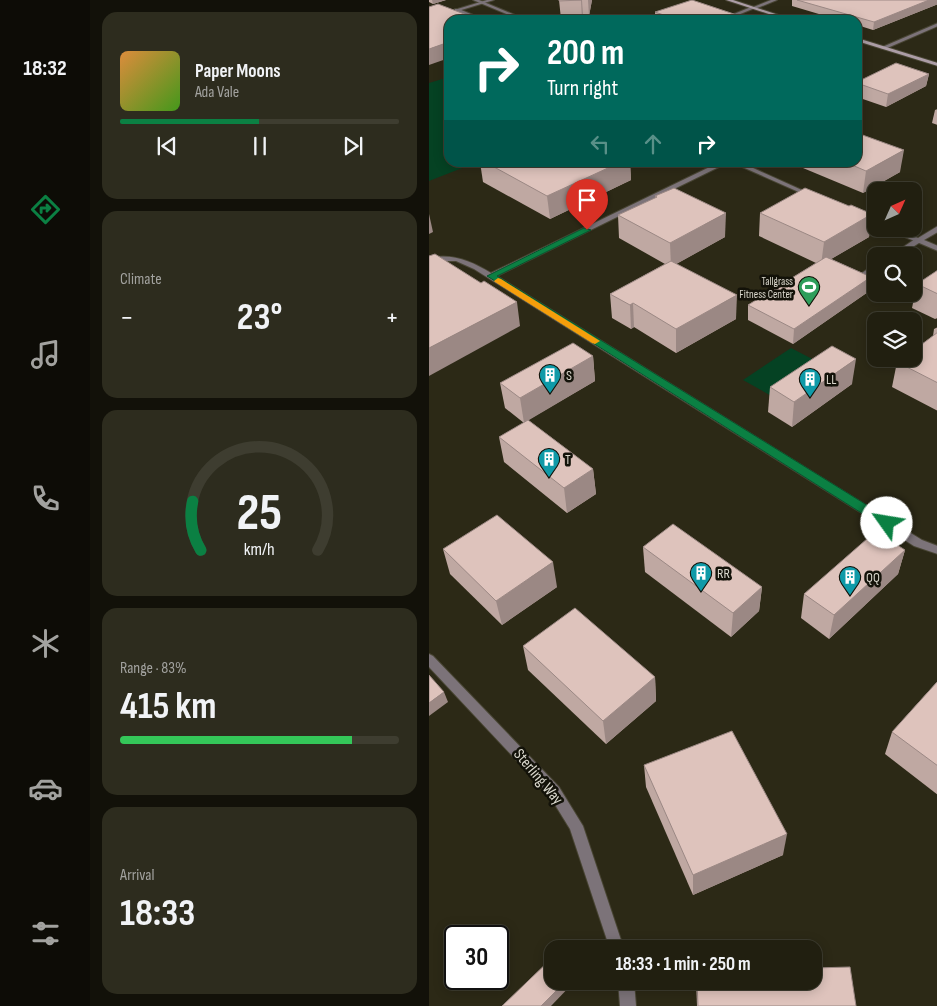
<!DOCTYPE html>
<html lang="en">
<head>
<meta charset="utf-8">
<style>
  :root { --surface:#211f10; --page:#2d2c1e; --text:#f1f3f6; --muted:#a2a29f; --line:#3e3d30; --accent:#0b8043 }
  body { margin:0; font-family:"Sofia Sans Condensed",sans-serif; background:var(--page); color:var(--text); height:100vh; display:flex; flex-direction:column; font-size:19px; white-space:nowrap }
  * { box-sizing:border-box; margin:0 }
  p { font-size:16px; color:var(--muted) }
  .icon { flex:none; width:28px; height:28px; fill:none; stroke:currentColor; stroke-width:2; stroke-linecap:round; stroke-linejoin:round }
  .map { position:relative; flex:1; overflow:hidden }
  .details { display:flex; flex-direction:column; gap:12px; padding:12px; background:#121109; width:339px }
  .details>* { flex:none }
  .guide { position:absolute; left:15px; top:15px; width:418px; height:152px; border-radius:15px; box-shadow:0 2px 12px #0003,0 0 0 1px var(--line); background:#00695c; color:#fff; overflow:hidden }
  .needle { width:32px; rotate:45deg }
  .controls { position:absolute; left:438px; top:182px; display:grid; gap:10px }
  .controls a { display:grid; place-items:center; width:55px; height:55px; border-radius:10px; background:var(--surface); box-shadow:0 2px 12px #0003,0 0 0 1px var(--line); font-size:25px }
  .speed { position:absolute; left:15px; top:925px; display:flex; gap:10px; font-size:25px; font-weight:700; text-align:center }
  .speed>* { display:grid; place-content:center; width:65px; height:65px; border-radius:50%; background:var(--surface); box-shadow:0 2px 12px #0003,0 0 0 1px var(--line); line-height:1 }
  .speed .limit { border:2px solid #111; border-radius:8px; background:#fff; color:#111 }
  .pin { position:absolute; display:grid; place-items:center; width:42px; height:42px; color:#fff; margin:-51px -21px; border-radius:50% 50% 50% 0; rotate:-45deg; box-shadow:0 0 5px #0007 }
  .pin .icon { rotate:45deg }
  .me { position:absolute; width:55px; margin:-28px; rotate:302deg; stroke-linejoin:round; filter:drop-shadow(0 0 4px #0008) }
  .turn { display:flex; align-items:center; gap:18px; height:105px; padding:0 20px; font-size:22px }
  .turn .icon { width:65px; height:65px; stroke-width:2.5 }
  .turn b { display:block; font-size:35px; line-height:42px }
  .lanes { display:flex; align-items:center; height:48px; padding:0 20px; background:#0003; justify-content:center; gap:25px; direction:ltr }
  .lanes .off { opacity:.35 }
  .big { font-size:38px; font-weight:700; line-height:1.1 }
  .details .tile { flex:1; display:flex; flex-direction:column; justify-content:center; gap:8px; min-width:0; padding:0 18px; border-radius:15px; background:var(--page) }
  .details .dial { align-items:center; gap:0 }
  .dial svg { height:130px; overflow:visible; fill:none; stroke:var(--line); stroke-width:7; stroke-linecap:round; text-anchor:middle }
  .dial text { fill:var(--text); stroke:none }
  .song { display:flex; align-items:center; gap:15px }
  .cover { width:60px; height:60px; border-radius:8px; background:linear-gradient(135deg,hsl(30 70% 55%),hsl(100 70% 35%)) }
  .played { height:5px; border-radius:2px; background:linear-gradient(90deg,var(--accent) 50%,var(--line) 50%) }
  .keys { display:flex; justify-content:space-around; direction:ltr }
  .heat { display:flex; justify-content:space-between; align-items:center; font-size:28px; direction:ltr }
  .charge { height:8px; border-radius:4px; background:linear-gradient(90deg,#34c759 83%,var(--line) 0) }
  .trip { position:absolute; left:115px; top:940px; width:278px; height:50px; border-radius:15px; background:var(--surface); box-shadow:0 2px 12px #0003,0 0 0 1px var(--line); font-weight:700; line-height:50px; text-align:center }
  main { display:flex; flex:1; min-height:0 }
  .menu { display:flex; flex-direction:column; width:90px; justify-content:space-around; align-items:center; background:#0d0c06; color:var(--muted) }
  .menu .icon { width:35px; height:35px }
  .menu .active { color:var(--accent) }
  .menu b { font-size:22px; color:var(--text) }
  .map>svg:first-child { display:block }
</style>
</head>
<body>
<main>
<nav class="menu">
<b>18:32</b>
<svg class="icon active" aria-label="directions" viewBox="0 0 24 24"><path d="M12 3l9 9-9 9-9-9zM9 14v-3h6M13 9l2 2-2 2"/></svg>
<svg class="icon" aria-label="music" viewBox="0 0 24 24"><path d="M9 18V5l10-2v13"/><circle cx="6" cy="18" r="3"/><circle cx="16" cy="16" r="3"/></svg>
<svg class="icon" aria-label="phone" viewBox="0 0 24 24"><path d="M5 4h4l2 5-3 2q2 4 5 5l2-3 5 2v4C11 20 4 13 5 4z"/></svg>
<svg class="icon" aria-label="climate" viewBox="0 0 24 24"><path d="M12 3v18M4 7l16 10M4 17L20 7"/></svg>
<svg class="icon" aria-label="car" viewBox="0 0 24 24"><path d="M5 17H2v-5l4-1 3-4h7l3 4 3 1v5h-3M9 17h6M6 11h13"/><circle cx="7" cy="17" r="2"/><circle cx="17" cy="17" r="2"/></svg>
<svg class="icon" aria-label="filters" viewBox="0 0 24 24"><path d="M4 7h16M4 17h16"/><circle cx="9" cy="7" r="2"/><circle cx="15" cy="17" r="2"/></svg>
</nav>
<section class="details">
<div class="tile">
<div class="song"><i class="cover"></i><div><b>Paper Moons</b><p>Ada Vale</p></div></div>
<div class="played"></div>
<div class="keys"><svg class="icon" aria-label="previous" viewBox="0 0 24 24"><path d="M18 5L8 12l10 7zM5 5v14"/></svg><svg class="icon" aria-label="pause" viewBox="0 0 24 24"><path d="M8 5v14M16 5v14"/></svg><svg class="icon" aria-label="next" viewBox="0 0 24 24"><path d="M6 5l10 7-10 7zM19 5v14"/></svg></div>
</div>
<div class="tile"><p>Climate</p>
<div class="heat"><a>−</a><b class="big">23°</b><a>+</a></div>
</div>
<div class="tile dial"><svg viewBox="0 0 100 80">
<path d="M14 69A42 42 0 1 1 86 69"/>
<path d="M14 69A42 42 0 0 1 9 39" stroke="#0b8043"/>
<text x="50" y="56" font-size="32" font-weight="700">25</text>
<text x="50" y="72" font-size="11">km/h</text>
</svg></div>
<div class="tile"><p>Range · 83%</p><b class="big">415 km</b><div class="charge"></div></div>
<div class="tile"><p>Arrival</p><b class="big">18:33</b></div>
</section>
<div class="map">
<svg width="509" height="1006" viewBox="0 0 509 1006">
  <rect width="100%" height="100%" fill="#2c2916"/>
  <g fill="#054223">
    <polygon points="20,77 20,162 46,163 0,181 0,83"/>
    <polygon points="362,348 393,364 346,398 314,380"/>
  </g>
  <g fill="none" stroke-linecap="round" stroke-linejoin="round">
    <g stroke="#484533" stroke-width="2">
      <g id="lane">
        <polygon points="44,0 50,0 98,20 92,20"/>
        <polygon points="322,7 326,8 299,19 295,18"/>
        <polygon points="26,9 30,9 56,20 50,20 26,11"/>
        <polygon points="486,239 493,241 470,256 461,256"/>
        <polygon points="443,266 446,266 446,271 436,279 430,279 430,275"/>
      </g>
    </g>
    <g stroke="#484533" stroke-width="2">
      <g id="street">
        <polygon points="58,0 65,0 16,15 12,14"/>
        <polygon points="342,0 348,0 326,9 322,8"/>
        <polygon points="509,23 509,26 456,49 451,48"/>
        <path d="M291,162H300L68,276L493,540L509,546V554L485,546L45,269L27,261H0V258C24,253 42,261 62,273Z"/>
        <polygon points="302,162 311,162 386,196 381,197"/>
        <polygon points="509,226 509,232 495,240 509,246 509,251 457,229 466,229 489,238"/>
        <polygon points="0,654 4,656 130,787 154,826 195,949 181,949 141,829 120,795 0,667"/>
        <polygon points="189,981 205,981 207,1006 191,1006"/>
      </g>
    </g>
    <g stroke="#484533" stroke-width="2">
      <g id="secondary">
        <polygon points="297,0 304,0 365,20 358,20"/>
        <polygon points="428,38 509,63 509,66 428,41"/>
      </g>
    </g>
    <use href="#lane" fill="#7c7379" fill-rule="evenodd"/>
    <use href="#street" fill="#7c7379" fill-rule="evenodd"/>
    <use href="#secondary" fill="#ac9da6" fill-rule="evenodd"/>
  </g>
  <g fill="#bfa8a2">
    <polygon points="0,0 17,0 4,4 0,2"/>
    <polygon points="130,0 163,0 160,16 154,16 153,19 132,19"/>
    <polygon points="363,0 509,0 509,4 444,30 428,25 428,20 410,20 363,6"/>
    <polygon points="226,12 323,20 226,20"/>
    <polygon points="500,74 497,86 457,107 428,97 428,82"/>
    <polygon points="509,109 509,125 503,123 506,110"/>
    <polygon points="51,162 201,162 202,180 121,219 54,182"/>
    <polygon points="362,162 428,162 471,172 434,193 362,163"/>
    <polygon points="226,196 296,237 247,264 307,319 247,353 205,327 202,329 183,318 181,294 236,264 190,238 189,215 226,198"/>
    <polygon points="420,206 443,214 440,237 402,259 442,277 439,292 364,344 319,320 319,305 387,263 330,236 331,213"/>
    <polygon points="509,270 509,318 506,319 483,308 488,284"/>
    <polygon points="509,327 509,411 463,387 468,362 504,336 505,329"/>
    <polygon points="164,356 166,381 99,420 164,469 167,494 138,513 75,462 70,437 95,423 76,408 71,383"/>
    <polygon points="423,384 363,427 339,412 341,387"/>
    <polygon points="214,547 333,587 330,611 302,637 216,572"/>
    <polygon points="14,549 128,587 73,625 21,574"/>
    <polygon points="476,550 469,574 400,639 372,618 375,594"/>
    <polygon points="94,646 226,677 227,701 177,744 99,670"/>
    <polygon points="509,681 509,795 456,754 463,732"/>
    <polygon points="215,765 354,855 264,895 217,787"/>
    <polygon points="267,981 268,981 427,1006 268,1006"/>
  </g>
  <g fill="#9b8884">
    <polygon points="3,0 17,0 4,4"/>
    <polygon points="152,0 153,0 154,16 153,19"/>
    <polygon points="159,0 163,0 160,16"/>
    <polygon points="500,0 509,0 509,4 444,30 445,22"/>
    <polygon points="20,42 20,58 0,65 0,49"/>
    <polygon points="500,74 497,86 457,107 459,94"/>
    <polygon points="475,150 471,172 434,193 437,171"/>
    <polygon points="192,162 201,162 202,180 121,219 118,196"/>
    <polygon points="297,213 296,237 242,267 241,243"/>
    <polygon points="0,214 4,232 0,234"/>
    <polygon points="443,214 440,237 392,265 395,242"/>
    <polygon points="442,277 439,292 364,344 365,329"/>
    <polygon points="308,295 307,319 247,353 247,329"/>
    <polygon points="88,302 91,326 0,376 0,348"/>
    <polygon points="204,303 205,327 202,329 201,305"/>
    <polygon points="164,356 166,381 95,423 91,398"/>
    <polygon points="427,359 423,384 363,427 365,402"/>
    <polygon points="164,469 167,494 138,513 135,488"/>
    <polygon points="476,550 469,574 400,639 405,615"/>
    <polygon points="124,562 128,587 73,625 67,601"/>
    <polygon points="333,587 330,611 302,637 304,613"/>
    <polygon points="226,677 227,701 177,744 174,721"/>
    <polygon points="15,692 19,702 0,716 0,703"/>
    <polygon points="358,834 354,855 264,895 264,875"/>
    <polygon points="137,981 146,981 122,1006 112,1006"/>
  </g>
  <g fill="#dec3bc" stroke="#9b8884">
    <polygon points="130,0 152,0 130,1"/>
    <polygon points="263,0 323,20 249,20 226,12"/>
    <polygon points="368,0 500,0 445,22"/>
    <polygon points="9,4 51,20 20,20 20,42 0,49 0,7"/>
    <polygon points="467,63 500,74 459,94 428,83 428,82"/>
    <polygon points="428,133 475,150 437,171 416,162 428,162"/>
    <polygon points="56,162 192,162 118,196"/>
    <polygon points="245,188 297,213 241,243 189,215 228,197 226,196"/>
    <polygon points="376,188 420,206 422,205 443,214 395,242 331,213"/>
    <polygon points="6,254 52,283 55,281 88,302 0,348 0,256"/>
    <polygon points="397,257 442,277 365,329 319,305"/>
    <polygon points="242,261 308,295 247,329 204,303 201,305 181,294"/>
    <polygon points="509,270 509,294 488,284"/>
    <polygon points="509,332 509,383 468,362 473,359 484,359 484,351"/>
    <polygon points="144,343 164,356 91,398 71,383"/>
    <polygon points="403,346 427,359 365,402 341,387"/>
    <polygon points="99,420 164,469 135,488 70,437"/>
    <polygon points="68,515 124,562 67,601 14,549"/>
    <polygon points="244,524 333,587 304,613 214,547"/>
    <polygon points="447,531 476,550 405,615 375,594"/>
    <polygon points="146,608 226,677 174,721 94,646"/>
    <polygon points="0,675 15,692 0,703"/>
    <polygon points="509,681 509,766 463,732"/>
    <polygon points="303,731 358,834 264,875 215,765"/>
    <polygon points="137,944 140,949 132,949"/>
    <polygon points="124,957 124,981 137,981 112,1006 73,1006"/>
    <polygon points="421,967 427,1006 269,1006 268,981 384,981 384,968"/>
  </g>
  <polygon fill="#0b8043" stroke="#07532c" points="155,228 162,230 68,276 462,520 463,523 462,526 453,526 58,276"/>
  <polygon fill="#f59e0b" points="69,278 72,279 171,341 166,344 163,343 66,282 65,281"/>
  <defs>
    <g id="stadium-pin" transform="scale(1.125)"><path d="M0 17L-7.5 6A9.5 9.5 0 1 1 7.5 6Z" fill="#2e9e5b" stroke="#131209"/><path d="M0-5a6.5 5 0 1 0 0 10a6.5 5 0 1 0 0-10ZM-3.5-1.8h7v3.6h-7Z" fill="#fff"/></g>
    <g id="building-pin" transform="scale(1.125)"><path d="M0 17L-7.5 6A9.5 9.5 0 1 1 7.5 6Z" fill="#0f9aa8" stroke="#131209"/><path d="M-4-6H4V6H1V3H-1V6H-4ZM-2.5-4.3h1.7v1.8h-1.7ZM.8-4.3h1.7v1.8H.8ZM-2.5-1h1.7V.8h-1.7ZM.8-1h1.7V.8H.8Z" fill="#fff"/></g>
  </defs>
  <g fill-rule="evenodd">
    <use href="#stadium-pin" x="380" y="287"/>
    <use href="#building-pin" x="121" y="375"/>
    <use href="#building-pin" x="381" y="379"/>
    <use href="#building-pin" x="120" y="459"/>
    <use href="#building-pin" x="272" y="573"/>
    <use href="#building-pin" x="421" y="577"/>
  </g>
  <g text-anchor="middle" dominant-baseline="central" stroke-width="5" stroke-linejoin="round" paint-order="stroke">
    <g font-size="11" fill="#dbd9ce" stroke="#131209" text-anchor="end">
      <text x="364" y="281">Tallgrass<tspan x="364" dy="13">Fitness Center</tspan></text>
    </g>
    <g font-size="14" fill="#dbd9ce" stroke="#131209" text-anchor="start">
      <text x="137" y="375">S</text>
      <text x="397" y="379">LL</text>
      <text x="136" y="459">T</text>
      <text x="288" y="573">RR</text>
      <text x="437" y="577">QQ</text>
    </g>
    <g font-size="16" fill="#dbd9ce" stroke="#131209">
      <text transform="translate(109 777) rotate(50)">Sterling Way</text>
    </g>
  </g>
</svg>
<div class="controls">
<a><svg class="needle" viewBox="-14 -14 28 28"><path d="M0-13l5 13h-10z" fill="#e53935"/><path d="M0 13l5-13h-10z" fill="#a2a29f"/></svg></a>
<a><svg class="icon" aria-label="search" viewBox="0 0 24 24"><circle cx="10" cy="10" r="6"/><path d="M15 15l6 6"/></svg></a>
<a><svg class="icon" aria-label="layers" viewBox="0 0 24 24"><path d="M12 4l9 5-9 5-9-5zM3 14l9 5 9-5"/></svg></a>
</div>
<div class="speed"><div class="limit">30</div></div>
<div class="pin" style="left:158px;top:230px;background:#d93025"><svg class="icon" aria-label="arrive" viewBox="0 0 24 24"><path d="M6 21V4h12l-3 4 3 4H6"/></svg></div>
<svg class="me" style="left:458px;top:523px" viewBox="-20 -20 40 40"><circle r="19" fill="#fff"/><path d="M0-13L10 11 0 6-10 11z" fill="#0b8043"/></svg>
<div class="trip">18:33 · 1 min · 250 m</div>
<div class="guide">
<div class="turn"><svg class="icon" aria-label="right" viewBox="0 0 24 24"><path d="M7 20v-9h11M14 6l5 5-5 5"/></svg><div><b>200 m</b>Turn right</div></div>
<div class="lanes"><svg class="icon off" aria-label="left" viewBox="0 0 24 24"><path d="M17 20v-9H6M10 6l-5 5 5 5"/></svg><svg class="icon off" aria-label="ahead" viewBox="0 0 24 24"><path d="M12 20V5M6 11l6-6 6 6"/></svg><svg class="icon" aria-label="right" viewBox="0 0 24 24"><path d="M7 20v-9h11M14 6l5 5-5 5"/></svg></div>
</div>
</div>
</main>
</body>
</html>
